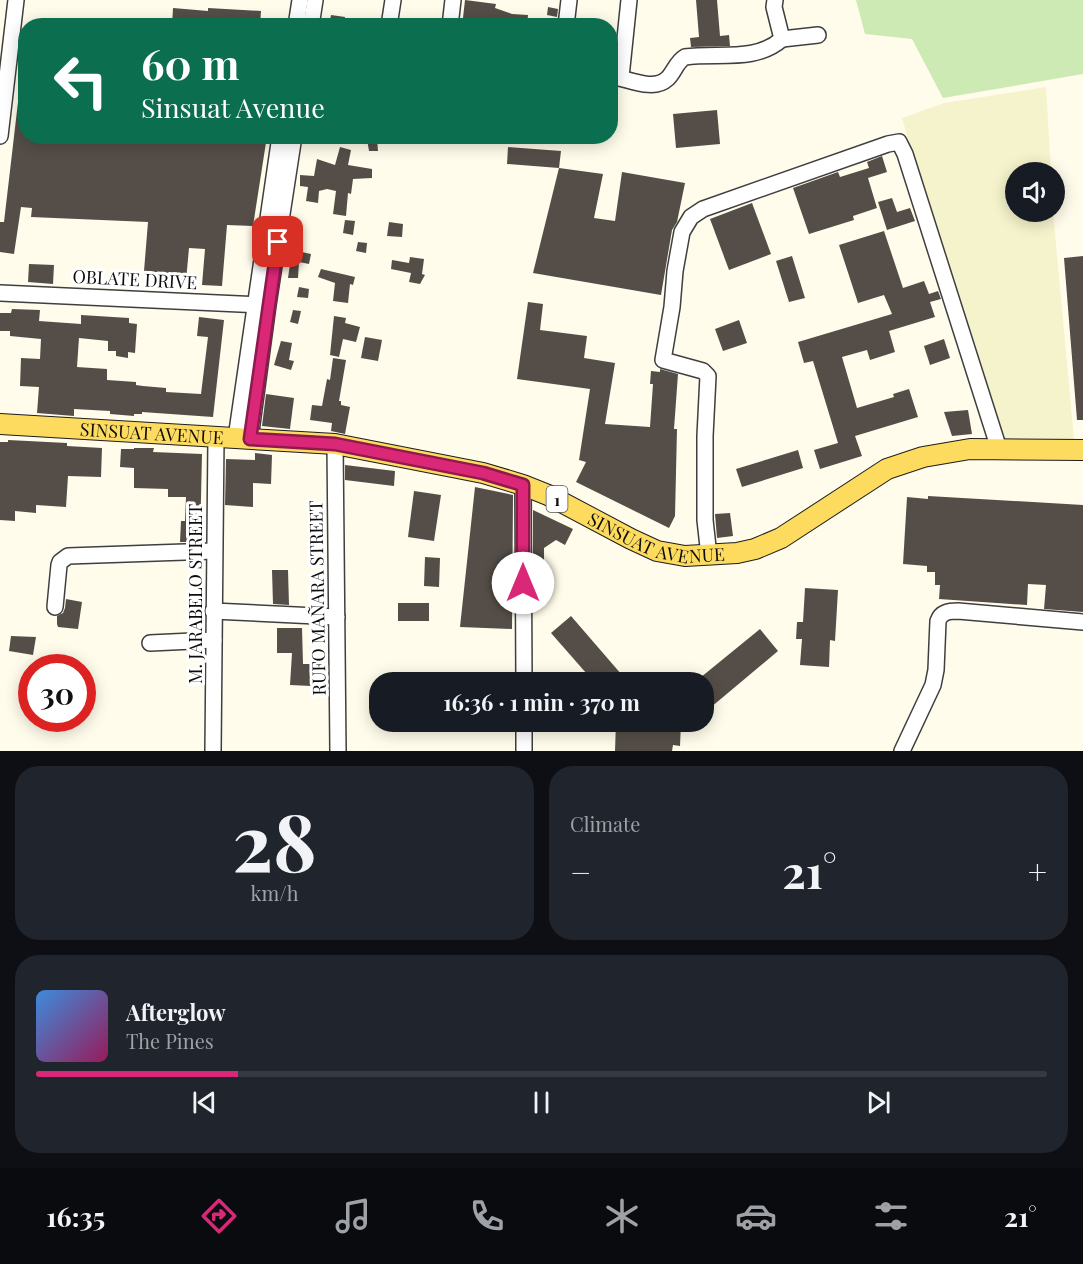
<!DOCTYPE html>
<html lang="en">
<head>
<meta charset="utf-8">
<style>
  :root { --surface:#171b24; --page:#20242c; --text:#f1f3f6; --muted:#9ea1a6; --line:#363941; --accent:#db2777 }
  body { margin:0; font-family:"Playfair Display",serif; background:var(--page); color:var(--text); height:100vh; display:flex; flex-direction:column; font-size:22px; white-space:nowrap }
  * { box-sizing:border-box; margin:0 }
  p { font-size:20px; color:var(--muted) }
  .icon { flex:none; width:33px; height:33px; fill:none; stroke:currentColor; stroke-width:2; stroke-linecap:round; stroke-linejoin:round }
  .map { position:relative; height:751px; overflow:hidden }
  .details { display:flex; flex-direction:column; gap:15px; padding:15px; background:#0d0f14; flex:1 }
  .details>* { flex:none }
  .banner { position:absolute; left:18px; top:18px; width:600px; height:126px; border-radius:24px; box-shadow:0 3px 15px #0003; background:#0b6e4f; color:#fff; overflow:hidden }
  .fabs { position:absolute; left:1005px; top:162px; display:grid; gap:12px }
  .fabs a { display:grid; place-items:center; width:60px; height:60px; border-radius:50%; background:var(--surface); box-shadow:0 3px 15px #0003; font-size:30px }
  .speed { position:absolute; left:18px; top:654px; display:flex; gap:12px; font-size:30px; font-weight:700; text-align:center }
  .speed>* { display:grid; place-content:center; width:78px; height:78px; border-radius:50%; background:var(--surface); box-shadow:0 3px 15px #0003; line-height:1 }
  .speed .limit { border:9px solid #d22; background:#fff; color:#111 }
  .pin { position:absolute; display:grid; place-items:center; width:51px; height:51px; color:#fff; margin:-26px; border-radius:12px; box-shadow:0 3px 9px #0006 }
  .me { position:absolute; width:66px; margin:-33px; rotate:0deg; stroke-linejoin:round; filter:drop-shadow(0 0 4px #0008) }
  .turn { display:flex; align-items:center; gap:21px; height:126px; padding:0 24px; font-size:27px }
  .turn .icon { width:78px; height:78px; stroke-width:2.5 }
  .turn b { display:block; font-size:42px; line-height:51px }
  .big { font-size:45px; font-weight:700; line-height:1.1 }
  .details .widget { flex:1; display:flex; flex-direction:column; justify-content:center; gap:9px; min-width:0; padding:0 21px; border-radius:24px; background:var(--page) }
  .details .dial { align-items:center; gap:0 }
  .dial b { font-size:78px; line-height:1 }
  .song { display:flex; align-items:center; gap:18px }
  .cover { width:72px; height:72px; border-radius:9px; background:linear-gradient(135deg,hsl(210 70% 55%),hsl(330 70% 35%)) }
  .played { height:6px; border-radius:3px; background:linear-gradient(90deg,var(--accent) 20%,var(--line) 20%) }
  .keys { display:flex; justify-content:space-around; direction:ltr }
  .heat { display:flex; justify-content:space-between; align-items:center; font-size:33px; direction:ltr }
  .details .tiles { flex:1; display:grid; gap:15px; grid-template-columns:1fr 1fr }
  .widget:last-child { grid-column:span 2 }
  .trip { position:absolute; left:369px; top:672px; width:345px; height:60px; border-radius:24px; background:var(--surface); box-shadow:0 3px 15px #0003; font-weight:700; line-height:60px; text-align:center }
  .dock { display:flex; height:96px; justify-content:space-around; align-items:center; background:#090b0e; color:var(--muted) }
  .dock .icon { width:42px; height:42px }
  .dock .active { color:var(--accent) }
  .dock b { font-size:27px; color:var(--text) }
  .map>svg:first-child { display:block }
</style>
</head>
<body>
<div class="map">
<svg width="1083" height="751" viewBox="0 0 1083 751">
  <rect width="100%" height="100%" fill="#fffceb"/>
  <polygon fill="#f5f3cb" points="1046,87 1051,172 1016,172 1016,212 1053,212 1074,439 999,442 902,118 944,103"/>
  <polygon fill="#ceeab4" points="856,0 1083,0 1083,74 943,98 912,39 865,34"/>
  <g fill="#554e48">
    <polygon points="465,0 496,4 495,8 512,14 528,15 527,26 511,26 494,20 494,23 463,18"/>
    <polygon points="696,0 717,0 720,36 729,35 730,46 691,47 690,38 699,37"/>
    <polygon points="548,7 558,9 557,17 547,15"/>
    <polygon points="173,8 208,11 208,8 261,11 260,26 172,26"/>
    <polygon points="331,15 345,17 344,26 329,26"/>
    <polygon points="20,85 26,85 26,136 267,136 253,226 227,225 222,286 202,285 205,249 189,248 186,281 165,279 165,273 144,271 148,222 31,217 32,208 21,207 14,254 0,252 0,222 4,222"/>
    <polygon points="717,110 720,144 676,148 673,114"/>
    <polygon points="367,139 377,139 378,151 369,151"/>
    <polygon points="340,147 351,150 348,165 372,169 372,178 353,179 351,194 348,193 346,216 333,214 336,191 327,189 319,191 318,203 306,201 308,187 300,186 300,175 314,176 317,159 335,165"/>
    <polygon points="508,147 561,151 559,168 507,164"/>
    <polygon points="882,156 887,172 868,178 877,208 853,216 854,220 809,234 793,188 838,172 840,177 869,168 867,162"/>
    <polygon points="559,168 603,174 594,218 615,221 622,172 685,183 677,222 672,230 661,295 533,273"/>
    <polygon points="892,198 897,212 910,208 915,221 887,230 878,202"/>
    <polygon points="752,203 771,254 729,270 710,219"/>
    <polygon points="345,220 355,221 353,235 343,233"/>
    <polygon points="389,222 403,224 402,237 387,236"/>
    <polygon points="884,231 903,288 924,281 929,294 938,291 941,299 930,302 935,317 889,331 895,352 870,360 867,350 842,357 857,408 894,397 893,394 909,389 918,417 855,436 862,456 820,469 814,450 838,443 813,361 804,363 798,342 892,314 884,295 858,303 839,245"/>
    <polygon points="358,242 367,243 366,253 356,251"/>
    <polygon points="292,250 311,254 309,264 299,262 298,278 288,278"/>
    <polygon points="792,256 805,298 789,302 776,261"/>
    <polygon points="1083,256 1083,420 1077,420 1064,258"/>
    <polygon points="410,257 424,259 422,274 425,275 420,284 409,282 411,273 391,269 392,260 409,263"/>
    <polygon points="29,264 54,265 53,284 28,282"/>
    <polygon points="321,269 355,277 353,285 350,284 348,303 333,301 335,283 318,277"/>
    <polygon points="299,287 309,289 308,298 297,297"/>
    <polygon points="528,302 543,304 540,330 587,336 584,358 615,363 605,424 650,427 653,384 650,384 651,371 660,372 660,369 678,374 674,429 677,429 675,516 669,528 576,482 586,462 579,460 590,389 517,379"/>
    <polygon points="12,309 40,310 39,321 81,324 81,315 129,318 129,323 137,324 135,353 128,352 128,358 116,356 116,351 108,351 108,341 79,338 77,367 107,369 107,380 136,382 136,385 143,386 166,388 166,392 201,394 208,337 197,336 199,317 224,320 213,417 142,412 142,414 134,414 134,416 110,414 110,411 74,409 74,416 37,413 39,387 20,386 21,358 40,359 41,339 10,336 10,331 0,331 0,313 11,313"/>
    <polygon points="293,310 301,311 298,324 290,322"/>
    <polygon points="334,316 346,318 345,323 360,327 356,342 343,339 339,357 330,355"/>
    <polygon points="739,320 747,343 723,351 715,329"/>
    <polygon points="365,337 382,340 378,361 361,358"/>
    <polygon points="944,339 950,358 930,365 924,346"/>
    <polygon points="281,341 292,343 289,360 294,361 291,370 274,365"/>
    <polygon points="333,358 346,360 339,401 341,401 341,405 350,407 345,434 331,431 332,423 310,420 312,405 322,406 327,379 330,380"/>
    <polygon points="266,394 294,398 290,429 262,426"/>
    <polygon points="968,410 972,434 952,436 944,412"/>
    <polygon points="8,440 67,443 67,446 102,448 101,477 68,476 66,507 36,505 36,513 15,511 15,521 0,520 0,442 8,442"/>
    <polygon points="134,448 154,448 153,452 202,454 200,542 180,542 181,521 185,521 186,497 168,497 168,489 134,488 134,468 120,467 121,449 134,449"/>
    <polygon points="798,450 803,468 742,487 736,469"/>
    <polygon points="255,453 272,455 271,484 253,483 253,507 225,505 226,459 255,460"/>
    <polygon points="345,465 395,471 394,486 345,480"/>
    <polygon points="475,487 513,495 512,629 460,627"/>
    <polygon points="414,491 441,495 434,541 408,537"/>
    <polygon points="928,496 1083,505 1083,612 1044,609 1046,585 1028,584 1027,605 939,599 940,585 935,585 935,572 927,572 927,566 903,564 907,497 928,499"/>
    <polygon points="533,510 573,529 565,545 556,540 544,548 544,597 533,596"/>
    <polygon points="730,513 733,536 717,538 715,514"/>
    <polygon points="425,557 440,558 439,587 424,586"/>
    <polygon points="272,570 288,570 289,605 273,604"/>
    <polygon points="805,588 838,590 835,641 830,640 829,667 800,665 802,639 796,639 797,622 803,622"/>
    <polygon points="66,599 82,602 78,629 58,627 57,624 57,616 63,613 65,608"/>
    <rect x="398" y="603" width="31" height="18"/>
    <polygon points="571,616 628,682 594,682 551,633"/>
    <polygon points="277,628 302,628 303,664 312,664 311,686 290,685 292,653 277,653"/>
    <polygon points="760,629 778,651 704,713 704,682 695,682"/>
    <polygon points="11,636 36,637 33,655 9,651"/>
    <polygon points="616,722 681,722 680,746 673,745 672,751 615,751"/>
  </g>
  <g fill="none" stroke-linecap="round" stroke-linejoin="round">
    <g stroke="#3f3f3f" stroke-width="18">
      <g id="minor">
        <polyline points="296,26 300,0"/>
        <polyline points="311,26 315,0"/>
        <polyline points="389,26 393,0"/>
        <polyline points="450,26 453,0"/>
        <polyline points="566,26 569,0"/>
        <polyline points="782,39 818,35"/>
        <path d="M610,76C627,78 653,92 667,79C674,73 676,62 685,57C717,52 755,63 782,39L774,7L775,0"/>
        <polyline points="621,77 629,0"/>
        <polyline points="0,136 16,0"/>
        <polyline points="0,293 264,305"/>
        <polyline points="236,438 280,136"/>
        <polyline points="250,439 268,305 294,136"/>
        <polyline points="335,444 338,751"/>
        <polyline points="523,485 524,682"/>
        <polyline points="709,556 705,520 705,436 708,376 703,371 663,360 672,307 675,271 682,232 691,217 703,209 888,144 899,142 905,154 999,449"/>
        <polyline points="55,607 59,565 60,562 68,556 214,551"/>
        <polyline points="213,611 337,617"/>
        <polyline points="150,643 214,640"/>
        <polyline points="524,722 524,751"/>
        <polyline points="213,751 216,437"/>
        <path d="M902,751L933,685L936,670L938,621C941,612 949,611 958,611L1083,622"/>
      </g>
    </g>
    <g stroke="#1d1d1d" stroke-width="22">
      <g id="major">
        <path id="s1" d="M0,424L335,444L483,473L523,485L548,495L631,539L657,551L685,556L737,553L755,549L781,538L887,469L923,457L970,449L1083,450"/>
      </g>
    </g>
    <use href="#minor" stroke="#fff" stroke-width="15"/>
    <use href="#major" stroke="#fcdb5e" stroke-width="20"/>
  </g>
  <g fill="none" stroke-linecap="round" stroke-linejoin="round">
    <g stroke="#8e194d" stroke-width="15">
      <polyline id="route" points="278,242 250,439 335,444 483,473 523,485 523,583"/>
    </g>
    <use href="#route" stroke="#db2777" stroke-width="10"/>
  </g>
  <g text-anchor="middle" dominant-baseline="central" stroke-width="6" stroke-linejoin="round" paint-order="stroke">
    <rect fill="#fff" stroke="#555" stroke-width="1.5" x="546.5" y="486" width="21" height="26" rx="4.5"/>
    <g font-size="16" font-weight="bold" fill="#0c0c0c">
      <text x="557" y="499">1</text>
    </g>
    <g font-size="18" fill="#0c0c0c" stroke="#fff">
      <text transform="translate(135 279) rotate(3)">OBLATE DRIVE</text>
      <text stroke="none"><textPath href="#s1" startOffset="152">SINSUAT AVENUE</textPath></text>
      <text stroke="none"><textPath href="#s1" startOffset="674">SINSUAT AVENUE</textPath></text>
      <text transform="translate(195 594) rotate(-90)">M. JARABELO STREET</text>
      <text transform="translate(317 598) rotate(-91)">RUFO MAÑARA STREET</text>
    </g>
  </g>
</svg>
<div class="fabs">
<a><svg class="icon" aria-label="sound" viewBox="0 0 24 24"><path d="M4 9h4l5-4v14l-5-4H4zM17 9q2 3 0 6"/></svg></a>
</div>
<div class="speed"><div class="limit">30</div></div>
<div class="pin" style="left:278px;top:242px;background:#d93025"><svg class="icon" aria-label="arrive" viewBox="0 0 24 24"><path d="M6 21V4h12l-3 4 3 4H6"/></svg></div>
<svg class="me" style="left:523px;top:583px" viewBox="-20 -20 40 40"><circle r="19" fill="#fff"/><path d="M0-13L10 11 0 6-10 11z" fill="#db2777"/></svg>
<div class="trip">16:36 · 1 min · 370 m</div>
<div class="banner">
<div class="turn"><svg class="icon" aria-label="left" viewBox="0 0 24 24"><path d="M17 20v-9H6M10 6l-5 5 5 5"/></svg><div><b>60 m</b>Sinsuat Avenue</div></div>
</div>
</div>
<section class="details">
<div class="tiles">
<div class="widget dial"><b>28</b><p>km/h</p></div>
<div class="widget"><p>Climate</p>
<div class="heat"><a>−</a><b class="big">21°</b><a>+</a></div>
</div>
<div class="widget">
<div class="song"><i class="cover"></i><div><b>Afterglow</b><p>The Pines</p></div></div>
<div class="played"></div>
<div class="keys"><svg class="icon" aria-label="previous" viewBox="0 0 24 24"><path d="M18 5L8 12l10 7zM5 5v14"/></svg><svg class="icon" aria-label="pause" viewBox="0 0 24 24"><path d="M8 5v14M16 5v14"/></svg><svg class="icon" aria-label="next" viewBox="0 0 24 24"><path d="M6 5l10 7-10 7zM19 5v14"/></svg></div>
</div>
</div>
</section>
<nav class="dock">
<b>16:35</b>
<svg class="icon active" aria-label="directions" viewBox="0 0 24 24"><path d="M12 3l9 9-9 9-9-9zM9 14v-3h6M13 9l2 2-2 2"/></svg>
<svg class="icon" aria-label="music" viewBox="0 0 24 24"><path d="M9 18V5l10-2v13"/><circle cx="6" cy="18" r="3"/><circle cx="16" cy="16" r="3"/></svg>
<svg class="icon" aria-label="phone" viewBox="0 0 24 24"><path d="M5 4h4l2 5-3 2q2 4 5 5l2-3 5 2v4C11 20 4 13 5 4z"/></svg>
<svg class="icon" aria-label="climate" viewBox="0 0 24 24"><path d="M12 3v18M4 7l16 10M4 17L20 7"/></svg>
<svg class="icon" aria-label="car" viewBox="0 0 24 24"><path d="M5 17H2v-5l4-1 3-4h7l3 4 3 1v5h-3M9 17h6M6 11h13"/><circle cx="7" cy="17" r="2"/><circle cx="17" cy="17" r="2"/></svg>
<svg class="icon" aria-label="filters" viewBox="0 0 24 24"><path d="M4 7h16M4 17h16"/><circle cx="9" cy="7" r="2"/><circle cx="15" cy="17" r="2"/></svg>
<b>21°</b>
</nav>
</body>
</html>
